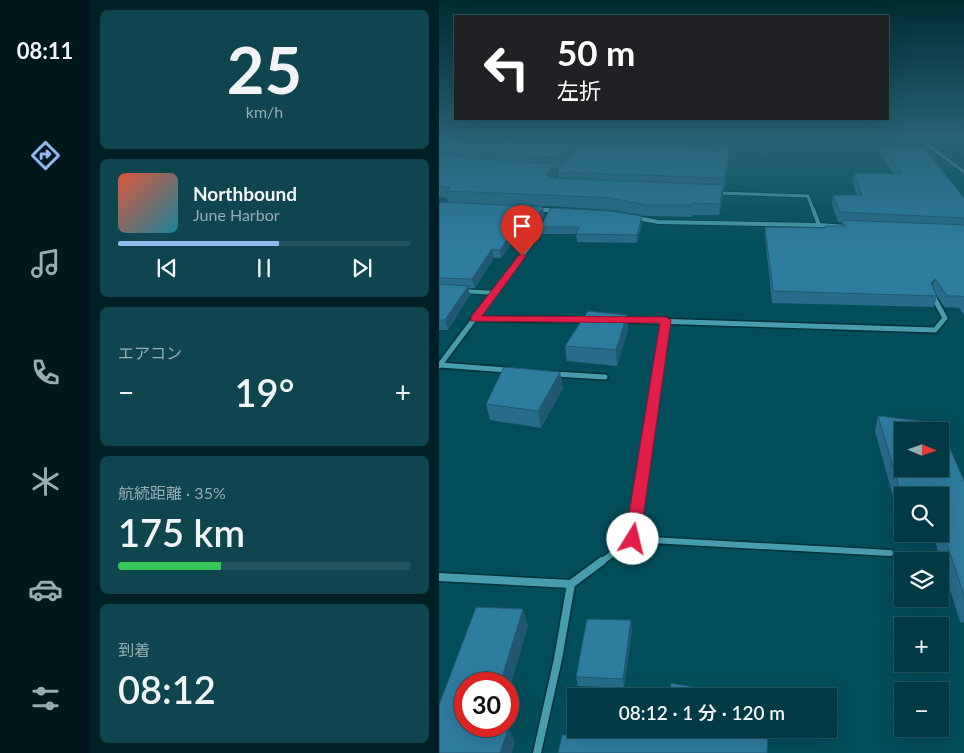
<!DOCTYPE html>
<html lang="ja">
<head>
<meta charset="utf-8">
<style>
  :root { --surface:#013a44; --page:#0f454f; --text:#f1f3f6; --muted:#96adb2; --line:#23545d; --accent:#90b9f0 }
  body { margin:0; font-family:Lato,"Noto Sans JP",sans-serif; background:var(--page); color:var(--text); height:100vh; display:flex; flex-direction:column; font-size:19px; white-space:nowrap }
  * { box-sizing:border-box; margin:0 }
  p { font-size:16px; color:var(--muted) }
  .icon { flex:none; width:28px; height:28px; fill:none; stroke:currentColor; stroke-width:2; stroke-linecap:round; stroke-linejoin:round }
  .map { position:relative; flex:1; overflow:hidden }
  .sheet { display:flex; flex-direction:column; gap:10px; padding:10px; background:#012025; width:349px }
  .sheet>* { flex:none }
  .top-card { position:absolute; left:15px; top:15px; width:435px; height:105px; border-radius:0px; box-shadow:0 5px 20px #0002,0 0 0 1px var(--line); background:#202124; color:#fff; overflow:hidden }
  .needle { width:32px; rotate:92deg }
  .fabs { position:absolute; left:455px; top:422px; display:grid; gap:10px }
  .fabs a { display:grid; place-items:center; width:55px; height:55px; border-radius:0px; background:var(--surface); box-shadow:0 5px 20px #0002,0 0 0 1px var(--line); font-size:25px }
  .speed { position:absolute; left:15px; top:672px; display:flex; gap:10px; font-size:25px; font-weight:700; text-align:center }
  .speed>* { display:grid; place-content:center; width:65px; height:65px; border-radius:50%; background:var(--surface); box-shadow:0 5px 20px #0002,0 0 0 1px var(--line); line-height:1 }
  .speed .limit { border:8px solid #d22; background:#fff; color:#111 }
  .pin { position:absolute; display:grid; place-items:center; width:42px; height:42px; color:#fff; margin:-51px -21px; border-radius:50% 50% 50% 0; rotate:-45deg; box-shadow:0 0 5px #0007 }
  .pin .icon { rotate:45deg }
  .me { position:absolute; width:55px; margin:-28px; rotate:9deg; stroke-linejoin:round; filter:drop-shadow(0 0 4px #0008) }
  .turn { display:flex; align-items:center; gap:18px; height:105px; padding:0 20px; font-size:22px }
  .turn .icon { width:65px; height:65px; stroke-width:2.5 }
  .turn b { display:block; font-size:35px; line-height:42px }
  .big { font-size:38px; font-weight:600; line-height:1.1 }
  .sheet .card { flex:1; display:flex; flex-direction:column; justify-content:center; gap:8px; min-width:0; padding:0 18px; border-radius:8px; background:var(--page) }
  .sheet .dial { align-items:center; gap:0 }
  .dial b { font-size:65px; line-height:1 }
  .song { display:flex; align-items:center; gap:15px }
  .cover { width:60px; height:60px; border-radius:8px; background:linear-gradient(135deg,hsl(10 70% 55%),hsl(190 70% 35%)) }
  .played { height:5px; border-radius:2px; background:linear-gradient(90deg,var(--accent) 55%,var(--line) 55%) }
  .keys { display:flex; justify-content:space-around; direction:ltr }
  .heat { display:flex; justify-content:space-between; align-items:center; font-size:28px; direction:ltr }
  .charge { height:8px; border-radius:4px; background:linear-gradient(90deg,#34c759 35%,var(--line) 0) }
  .trip { position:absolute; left:128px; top:688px; width:270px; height:50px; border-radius:0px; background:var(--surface); box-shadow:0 5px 20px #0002,0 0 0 1px var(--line); font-weight:600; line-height:50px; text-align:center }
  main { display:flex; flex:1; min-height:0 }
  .dock { display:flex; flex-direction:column; width:90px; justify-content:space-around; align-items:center; background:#00171b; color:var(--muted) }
  .dock .icon { width:35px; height:35px }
  .dock .on { color:var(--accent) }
  .dock b { font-size:22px; color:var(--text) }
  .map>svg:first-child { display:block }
</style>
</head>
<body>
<main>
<nav class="dock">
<b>08:11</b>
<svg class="icon on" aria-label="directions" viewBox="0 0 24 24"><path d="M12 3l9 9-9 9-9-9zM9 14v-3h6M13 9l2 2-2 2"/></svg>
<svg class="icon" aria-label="music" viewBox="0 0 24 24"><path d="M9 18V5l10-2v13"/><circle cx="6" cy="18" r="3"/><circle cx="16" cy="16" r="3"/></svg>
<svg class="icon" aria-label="phone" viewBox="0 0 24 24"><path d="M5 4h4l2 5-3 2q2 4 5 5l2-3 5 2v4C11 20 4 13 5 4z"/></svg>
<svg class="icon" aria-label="climate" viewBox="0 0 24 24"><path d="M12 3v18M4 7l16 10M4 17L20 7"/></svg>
<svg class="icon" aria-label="car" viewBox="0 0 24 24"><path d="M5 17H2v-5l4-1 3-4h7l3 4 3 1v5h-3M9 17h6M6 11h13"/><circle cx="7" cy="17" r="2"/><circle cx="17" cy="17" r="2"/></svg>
<svg class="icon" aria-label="filters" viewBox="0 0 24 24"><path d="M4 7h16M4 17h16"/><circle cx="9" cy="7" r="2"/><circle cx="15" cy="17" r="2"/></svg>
</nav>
<section class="sheet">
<div class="card dial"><b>25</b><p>km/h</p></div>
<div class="card">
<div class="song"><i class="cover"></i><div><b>Northbound</b><p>June Harbor</p></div></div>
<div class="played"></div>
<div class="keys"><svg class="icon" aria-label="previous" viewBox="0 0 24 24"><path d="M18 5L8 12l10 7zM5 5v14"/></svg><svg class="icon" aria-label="pause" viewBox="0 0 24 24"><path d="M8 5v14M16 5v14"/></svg><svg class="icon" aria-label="next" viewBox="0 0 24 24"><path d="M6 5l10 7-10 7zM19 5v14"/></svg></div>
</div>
<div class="card"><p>エアコン</p>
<div class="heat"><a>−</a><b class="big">19°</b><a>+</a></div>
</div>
<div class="card"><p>航続距離 · 35%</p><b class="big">175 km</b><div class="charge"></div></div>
<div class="card"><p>到着</p><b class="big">08:12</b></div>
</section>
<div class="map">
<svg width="526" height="753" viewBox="0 0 526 753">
  <rect width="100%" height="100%" fill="#014e5a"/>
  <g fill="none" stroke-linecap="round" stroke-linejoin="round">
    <g stroke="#00323a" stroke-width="4.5">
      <g id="minor-far4">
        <polyline points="483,140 526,173"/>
        <polyline points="279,193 369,196 374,210"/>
      </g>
    </g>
    <g stroke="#00323a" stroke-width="5.5">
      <g id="minor-far3">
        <polyline points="374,209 380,225 407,227"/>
        <polyline points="99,210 118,210"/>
        <polyline points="198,218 219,222 380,225"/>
        <polyline points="24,291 56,293"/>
        <polyline points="493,295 495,299"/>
        <polyline points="50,299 92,244 104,224"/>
      </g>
    </g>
    <g stroke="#00323a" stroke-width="8">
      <g id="minor-far2">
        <polyline points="36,319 148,320"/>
        <polyline points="184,320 496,330 506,318 495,298"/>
        <polyline points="1,365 68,370"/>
        <polyline points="0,366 51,298"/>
        <polyline points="116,374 166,377"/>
        <polyline points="213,414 227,320"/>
      </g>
    </g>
    <g stroke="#00323a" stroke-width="9">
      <g id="minor-far1">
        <polyline points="213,413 194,539 451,553"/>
        <polyline points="162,562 194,539"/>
      </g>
    </g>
    <g stroke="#00323a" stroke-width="11">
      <g id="minor">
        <polyline points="0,577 132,584 163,561"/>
        <polyline points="98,753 119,659 132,584"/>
      </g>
    </g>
    <use href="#minor-far4" stroke="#489dad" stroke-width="3"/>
    <use href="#minor-far3" stroke="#489dad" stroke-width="4"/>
    <use href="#minor-far2" stroke="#489dad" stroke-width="5"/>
    <use href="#minor-far1" stroke="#489dad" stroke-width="6"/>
    <use href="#minor" stroke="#489dad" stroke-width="8"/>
  </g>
  <g fill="#286b8a" fill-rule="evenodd">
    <path d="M0,140H293L285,189H284V196L280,215H253V217L209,216L173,210L113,206L66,205L105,215L94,234H79L62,258H55L36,288H29L31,295L9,330H0V204L9,202L8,198L0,197ZM116,168H121L118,172L119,179L114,178L117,175Z"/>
    <polygon points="442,147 526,199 526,317 520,308 505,307 498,296 495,307 333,303 326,237 326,227 386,228 386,226 402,226 403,222 399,222 393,204 394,195 418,195 413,182 415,173 455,174 441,155"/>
    <polygon points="203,223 198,243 138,242 137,234 102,234 101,227"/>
    <polygon points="188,315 189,330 178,366 128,361 126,346"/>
    <polygon points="124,388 102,428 51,420 47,404"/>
    <polygon points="439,416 526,483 526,623 521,622 494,534 501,534 501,496 464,496 464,529 463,529 436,431"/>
    <polygon points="193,629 185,688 139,686 137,677"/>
  </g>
  <g fill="#215771">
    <polygon points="135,140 137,140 138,148 121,168 120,158"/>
    <polygon points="292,140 293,140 293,143 285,189 285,178"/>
    <polygon points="115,164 117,175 110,185 108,174"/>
    <polygon points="284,185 284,196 280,215 281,204"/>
    <polygon points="104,207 105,215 94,234 92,226"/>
    <polygon points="203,216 203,223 198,243 198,235"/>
    <polygon points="77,225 79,234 62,258 61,250"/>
    <polygon points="53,249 55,258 36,288 33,279"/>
    <polygon points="496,279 493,290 492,283"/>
    <polygon points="29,286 31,295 9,330 6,320"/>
    <polygon points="188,315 189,330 178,366 177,350"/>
    <polygon points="121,372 124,388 102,428 99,411"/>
    <polygon points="84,609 89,626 69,695 69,684 61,684"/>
    <polygon points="192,620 193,629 185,688 184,679"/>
    <polygon points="70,727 76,743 73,753 61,753"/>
  </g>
  <g fill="#2f7ca1" stroke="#215771" fill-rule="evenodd">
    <polygon points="0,140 135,140 120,158 0,149"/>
    <polygon points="199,140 292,140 285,178 118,172 139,144 283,150 287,147 283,143"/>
    <polygon points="442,147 484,147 526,199 526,218 401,212 394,195 423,195 415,173 464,174"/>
    <polygon points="0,156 115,164 108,174 111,178 284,185 281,204 253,203 253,205 208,205 172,198 111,195 7,191 11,187 0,186"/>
    <polygon points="2,202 104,207 92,226 77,225 61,250 53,249 33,279 0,278 0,204"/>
    <polygon points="112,208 172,211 203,216 198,235 137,234 140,227 101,227"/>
    <polygon points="403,220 526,225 526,299 523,296 508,296 496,279 492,283 498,296 334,291 326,227 387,228 386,226 406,226"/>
    <polygon points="0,284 29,286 6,320 0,320"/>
    <polygon points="149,311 188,315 177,350 126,346"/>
    <polygon points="65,367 121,372 99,411 47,404"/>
    <path d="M439,416L500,423L526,483V598L501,523V496H464V500ZM464,431H501V469H464Z"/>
    <polygon points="37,607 84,609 61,684 26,684 26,726 70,727 61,753 0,753 0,705"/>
    <polygon points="148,619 192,620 184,679 137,677"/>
    <polygon points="232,683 305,696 230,696"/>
    <polygon points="225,729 329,729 328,753 119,753 123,735 224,737"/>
  </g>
  <linearGradient id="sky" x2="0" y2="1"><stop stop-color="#012b32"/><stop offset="0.57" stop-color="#276376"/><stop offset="1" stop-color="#276376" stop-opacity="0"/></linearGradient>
  <rect width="526" height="245" fill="url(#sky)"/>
  <polygon fill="#e11d48" stroke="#92132f" points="83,254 87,256 43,316 227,317 232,320 201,539 199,543 194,545 188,543 186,539 221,323 32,321 32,317 80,255"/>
</svg>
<div class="fabs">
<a><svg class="needle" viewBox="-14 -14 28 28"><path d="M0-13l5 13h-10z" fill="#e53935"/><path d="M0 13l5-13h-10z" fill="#96adb2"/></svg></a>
<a><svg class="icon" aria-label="search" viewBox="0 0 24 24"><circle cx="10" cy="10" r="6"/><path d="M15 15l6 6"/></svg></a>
<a><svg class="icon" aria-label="layers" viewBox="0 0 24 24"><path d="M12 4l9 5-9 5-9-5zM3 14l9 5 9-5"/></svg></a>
<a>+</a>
<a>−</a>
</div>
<div class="speed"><div class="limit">30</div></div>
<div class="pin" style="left:83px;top:256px;background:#d93025"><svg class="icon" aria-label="arrive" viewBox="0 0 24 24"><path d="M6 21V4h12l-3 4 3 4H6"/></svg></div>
<svg class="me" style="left:194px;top:539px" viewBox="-20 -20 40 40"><circle r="19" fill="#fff"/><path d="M0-13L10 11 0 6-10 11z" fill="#e11d48"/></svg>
<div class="trip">08:12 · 1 分 · 120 m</div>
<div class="top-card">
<div class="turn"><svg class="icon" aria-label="left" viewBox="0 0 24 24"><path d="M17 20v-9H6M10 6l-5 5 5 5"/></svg><div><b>50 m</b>左折</div></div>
</div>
</div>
</main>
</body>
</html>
